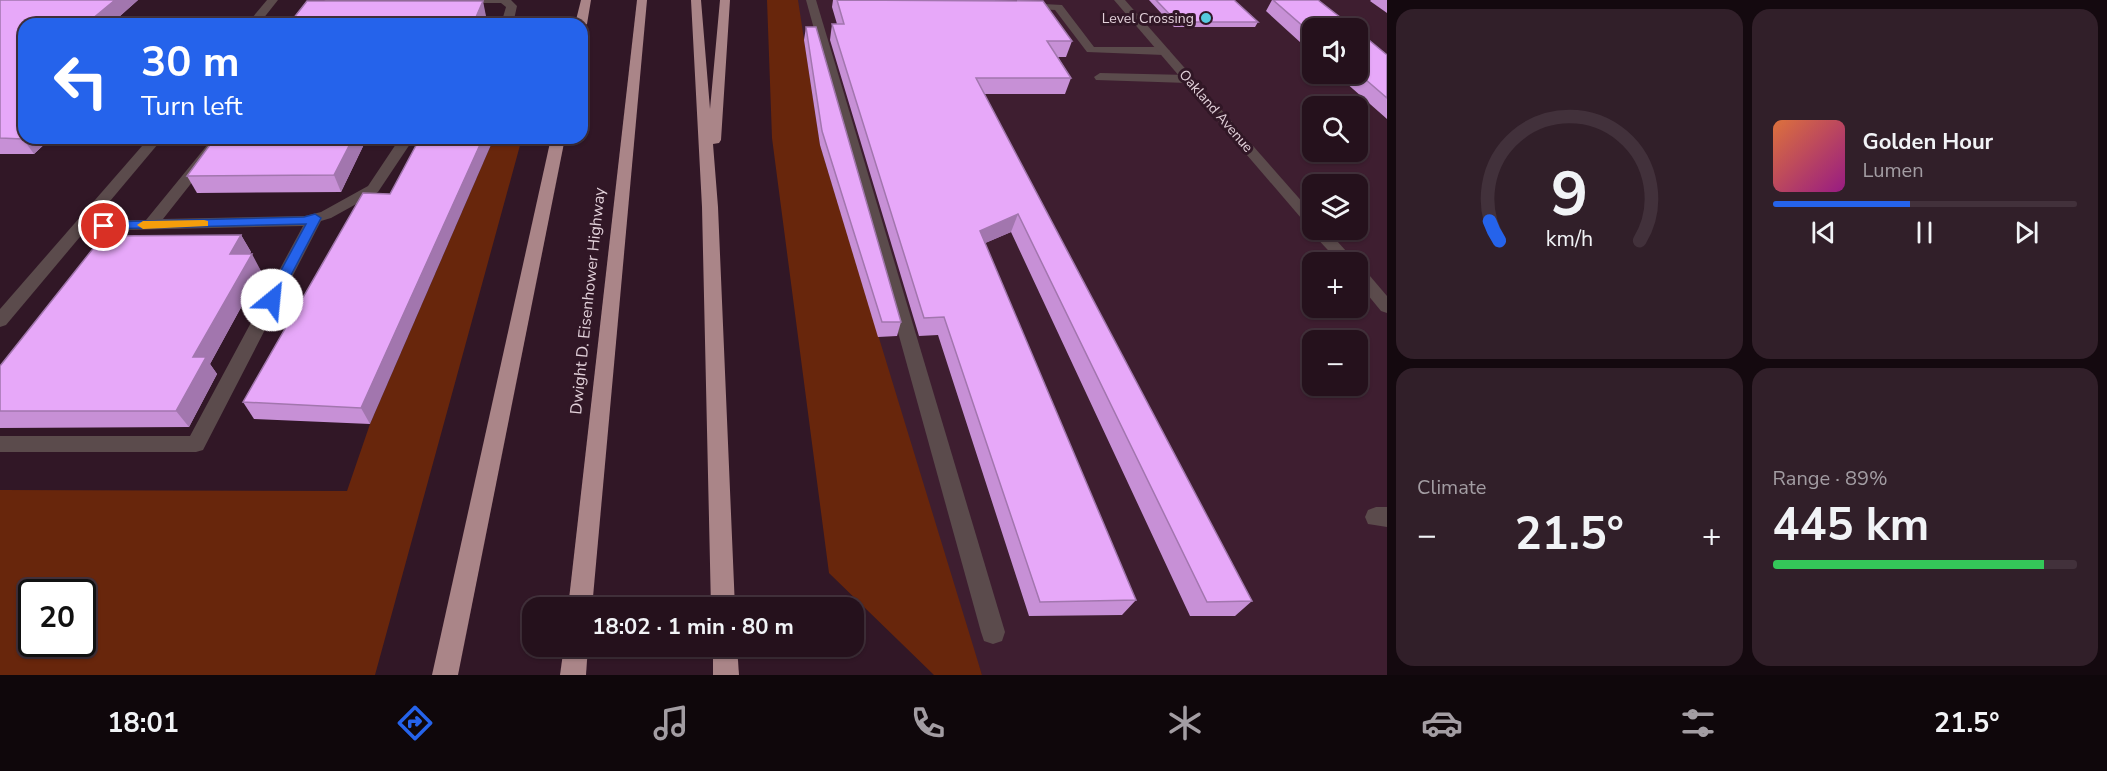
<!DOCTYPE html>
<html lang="en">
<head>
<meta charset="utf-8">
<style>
  :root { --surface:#25111c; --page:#311f29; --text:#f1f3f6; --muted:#a39da3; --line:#42313b; --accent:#2563eb }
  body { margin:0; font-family:"Nunito Sans",sans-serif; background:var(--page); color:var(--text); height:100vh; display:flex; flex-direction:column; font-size:22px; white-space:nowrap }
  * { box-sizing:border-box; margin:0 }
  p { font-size:20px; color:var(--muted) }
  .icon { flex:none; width:33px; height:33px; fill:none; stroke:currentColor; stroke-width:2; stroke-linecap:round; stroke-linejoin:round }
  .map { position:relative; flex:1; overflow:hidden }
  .details { display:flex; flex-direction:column; gap:9px; padding:9px; background:#14090f; width:720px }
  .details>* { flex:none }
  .top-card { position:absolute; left:18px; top:18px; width:570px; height:126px; border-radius:18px; box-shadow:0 2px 4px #0004,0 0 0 2px var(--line); background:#2563eb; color:#fff; overflow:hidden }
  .tools { position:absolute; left:1302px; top:18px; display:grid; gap:12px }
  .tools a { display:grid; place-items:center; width:66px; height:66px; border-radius:12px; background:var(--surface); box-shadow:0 2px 4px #0004,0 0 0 2px var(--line); font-size:30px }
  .speed { position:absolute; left:18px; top:579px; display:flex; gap:12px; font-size:30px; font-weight:700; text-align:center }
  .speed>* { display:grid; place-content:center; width:78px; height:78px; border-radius:50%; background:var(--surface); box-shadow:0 2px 4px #0004,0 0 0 2px var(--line); line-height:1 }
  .speed .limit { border:3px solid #111; border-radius:9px; background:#fff; color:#111 }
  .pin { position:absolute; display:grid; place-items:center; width:51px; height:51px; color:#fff; margin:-26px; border:3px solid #fff; border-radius:50%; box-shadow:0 2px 6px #0007 }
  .me { position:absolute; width:66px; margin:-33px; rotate:28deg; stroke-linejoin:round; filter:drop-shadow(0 0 4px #0008) }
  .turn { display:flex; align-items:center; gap:21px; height:126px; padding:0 24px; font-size:27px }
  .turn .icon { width:78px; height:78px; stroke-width:2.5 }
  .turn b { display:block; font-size:42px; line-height:51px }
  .big { font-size:45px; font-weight:700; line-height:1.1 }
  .details .widget { flex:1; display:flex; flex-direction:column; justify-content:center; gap:9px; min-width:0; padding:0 21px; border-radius:18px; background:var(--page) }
  .details .dial { align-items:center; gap:0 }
  .dial svg { height:156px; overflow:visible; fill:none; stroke:var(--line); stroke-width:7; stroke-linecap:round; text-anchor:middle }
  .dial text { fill:var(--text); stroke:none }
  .song { display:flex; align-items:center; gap:18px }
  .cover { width:72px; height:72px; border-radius:9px; background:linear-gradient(135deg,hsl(20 70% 55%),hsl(310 70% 35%)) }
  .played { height:6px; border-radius:3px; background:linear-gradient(90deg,var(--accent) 45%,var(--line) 45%) }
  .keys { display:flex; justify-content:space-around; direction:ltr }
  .heat { display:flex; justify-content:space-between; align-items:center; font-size:33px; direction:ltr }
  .charge { height:9px; border-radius:4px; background:linear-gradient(90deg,#34c759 89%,var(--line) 0) }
  .details .tiles { flex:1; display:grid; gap:9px; grid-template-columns:repeat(2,1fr) }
  .trip { position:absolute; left:522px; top:597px; width:342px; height:60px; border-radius:18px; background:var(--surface); box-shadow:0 2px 4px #0004,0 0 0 2px var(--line); font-weight:700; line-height:60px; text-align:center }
  .tabs { display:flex; height:96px; justify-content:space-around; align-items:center; background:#0f070b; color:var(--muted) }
  .tabs .icon { width:42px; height:42px }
  .tabs .selected { color:var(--accent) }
  .tabs b { font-size:27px; color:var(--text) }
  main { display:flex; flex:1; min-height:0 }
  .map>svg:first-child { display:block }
</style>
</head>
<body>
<main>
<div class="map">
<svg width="1387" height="675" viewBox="0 0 1387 675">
  <rect width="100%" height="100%" fill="#311726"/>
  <path fill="#3e1e30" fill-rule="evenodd" d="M778,0H1387V675H982L796,145ZM1312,28H1358V74H1312ZM1312,106H1358V152H1312ZM1312,184H1358V230H1312ZM1312,262H1358V308H1312ZM1312,340H1358V386H1312Z"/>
  <g fill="#68260c" fill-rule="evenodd">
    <polygon points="767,0 798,0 820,145 982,675 934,675 829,573 772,138"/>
    <path d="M494,138H522L375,675H0V490L347,491L370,424ZM32,592H82V644H32Z"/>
  </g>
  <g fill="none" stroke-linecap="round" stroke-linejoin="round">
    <g fill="#5b4b4c" fill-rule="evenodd">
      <polygon points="324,0 511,0 517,6 513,24 501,24 506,7 501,3 329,3"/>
      <polygon points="806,0 816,0 1005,632 1002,641 993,644 984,641 981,632"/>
      <polygon points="1025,3 1062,5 1094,47 1164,47 1170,51 1164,55 1087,52 1055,10 1021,8 1021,4"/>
      <polygon points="1100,73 1188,75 1194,79 1188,83 1096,80 1094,77"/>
      <polygon points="213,138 227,138 163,219 305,216 321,212 368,186 400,138 414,138 378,192 331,218 321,221 203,450 196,452 0,452 0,436 190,436 303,226 81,231 73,226 81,221 146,220"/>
      <polygon points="1376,507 1387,507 1387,527 1368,524 1365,517 1368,510"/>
    </g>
    <g fill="#5b4b4c" fill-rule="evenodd">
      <polygon points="267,0 278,0 259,24 247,24"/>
      <polygon points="1114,0 1125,0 1312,213 1312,227 1307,225"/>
      <polygon points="149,138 163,138 6,325 0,327 0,309"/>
      <polygon points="1312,228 1327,230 1356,262 1339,262 1313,234"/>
      <polygon points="1358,267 1364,269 1387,296 1387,313 1381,311 1358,283"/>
    </g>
    <g fill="#aa8588" fill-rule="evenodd">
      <polygon points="581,0 591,0 587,24 582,27 582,24 575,24"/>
      <polygon points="637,0 647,0 592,608 568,608"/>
      <polygon points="691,0 701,0 710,109 720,0 730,0 721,140 719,143 713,144 718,207 735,608 711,608 702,207"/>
      <polygon points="551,138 565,138 458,675 432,675"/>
      <polygon points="564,646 588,646 586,675 560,675"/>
      <polygon points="713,646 737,646 739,675 713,675"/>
    </g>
  </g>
  <g fill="#c790d6">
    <polygon points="0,0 138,0 111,24 24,24 24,138 51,138 34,154 0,154"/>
    <polygon points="833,0 940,0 1072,41 1066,57 1058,57 1071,78 1065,94 984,94 1252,601 1235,616 1190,616 1011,232 985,243 1136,600 1122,615 1029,616 938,335 919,336 830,40 832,24 837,24 832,7"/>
    <polygon points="1149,0 1234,0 1258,22 1255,27 1174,27"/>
    <polygon points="1272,0 1318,0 1312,28 1312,53 1266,11"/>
    <polygon points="1371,0 1387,0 1387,13 1370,1"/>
    <polygon points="806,27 901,322 897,336 878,337 820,145 804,40"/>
    <polygon points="1358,31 1387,55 1387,119 1336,74 1358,74"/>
    <polygon points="215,138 367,138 341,192 197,193 187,176"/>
    <polygon points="363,193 370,424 254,419 243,402"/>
    <polygon points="241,235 251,252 249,254 261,271 210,364 217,374 189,427 0,428 0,366"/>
  </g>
  <g fill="#a276ae">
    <polygon points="115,0 138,0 111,24 86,24"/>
    <polygon points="483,1 486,16 482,24 473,24"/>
    <polygon points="24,137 24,138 51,138 34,154 23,139"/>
    <polygon points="353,138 367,138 341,192 334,175"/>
    <polygon points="483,138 494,138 370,424 361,408"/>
    <polygon points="1018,214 1011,232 974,248 980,231"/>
    <polygon points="241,235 251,252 240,271 230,254"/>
    <polygon points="252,254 261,271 210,364 217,374 189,427 176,411 193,357"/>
  </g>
  <g fill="#e7a8f9" stroke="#a276ae" stroke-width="1.5">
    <polygon points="0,0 115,0 86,24 24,24 24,137 23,139 0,138"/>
    <polygon points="837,0 1043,1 1072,41 1047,41 1071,78 976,78 1252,601 1207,602 1018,214 980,231 1136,600 1040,602 944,317 924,318 832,24 844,24"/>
    <polygon points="1156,0 1234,0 1258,22 1177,22"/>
    <polygon points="1273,0 1318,0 1354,28 1312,28 1312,34"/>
    <polygon points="307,1 483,1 473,24 289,24"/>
    <polygon points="806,27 816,27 901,322 882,322 822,131"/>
    <polygon points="1358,31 1387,55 1387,98 1358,73"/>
    <polygon points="215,138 353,138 334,175 187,176"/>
    <polygon points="420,138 483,138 361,408 243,402 363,193 390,194"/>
    <polygon points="241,235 230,254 252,254 193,357 206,357 176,411 0,411 0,366 103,236"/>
  </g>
  <polygon fill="#2563eb" stroke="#184099" stroke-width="1.5" points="315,214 321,218 278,300 272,305 265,300 306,224 104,229 98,226 104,222 304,217"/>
  <polygon fill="#f59e0b" points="204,220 208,221 208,226 143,229 137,225 143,221"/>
  <circle fill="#55cade" stroke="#311726" stroke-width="2" cx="1206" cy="18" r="6"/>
  <g text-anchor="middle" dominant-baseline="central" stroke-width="6" stroke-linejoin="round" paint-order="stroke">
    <g font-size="14" fill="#e2d1da" stroke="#311726" text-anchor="end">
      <text x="1194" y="18">Level Crossing</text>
    </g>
    <g font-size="14" fill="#e2d1da" stroke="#311726">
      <text transform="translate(1216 111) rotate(49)">Oakland Avenue</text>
    </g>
    <g font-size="16" fill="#e2d1da" stroke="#311726">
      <text transform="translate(588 301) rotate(-84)">Dwight D. Eisenhower Highway</text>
    </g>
  </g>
</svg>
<div class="tools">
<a><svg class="icon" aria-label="sound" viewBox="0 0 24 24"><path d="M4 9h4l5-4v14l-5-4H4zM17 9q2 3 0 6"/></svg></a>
<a><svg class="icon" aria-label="search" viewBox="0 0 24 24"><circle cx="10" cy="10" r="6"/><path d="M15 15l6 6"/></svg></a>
<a><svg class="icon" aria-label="layers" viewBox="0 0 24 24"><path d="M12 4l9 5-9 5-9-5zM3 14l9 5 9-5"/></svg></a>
<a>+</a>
<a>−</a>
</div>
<div class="speed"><div class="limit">20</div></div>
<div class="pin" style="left:104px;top:226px;background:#d93025"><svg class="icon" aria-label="arrive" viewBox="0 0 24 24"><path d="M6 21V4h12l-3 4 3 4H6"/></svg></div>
<svg class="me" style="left:272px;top:300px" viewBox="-20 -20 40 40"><circle r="19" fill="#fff"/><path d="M0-13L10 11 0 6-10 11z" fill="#2563eb"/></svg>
<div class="trip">18:02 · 1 min · 80 m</div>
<div class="top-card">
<div class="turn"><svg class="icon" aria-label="left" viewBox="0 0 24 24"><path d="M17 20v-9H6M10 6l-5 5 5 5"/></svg><div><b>30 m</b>Turn left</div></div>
</div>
</div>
<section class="details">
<div class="tiles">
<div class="widget dial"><svg viewBox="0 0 100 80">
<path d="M14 69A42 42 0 1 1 86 69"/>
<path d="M14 69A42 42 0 0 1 9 59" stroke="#2563eb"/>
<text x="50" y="56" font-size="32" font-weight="700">9</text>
<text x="50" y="72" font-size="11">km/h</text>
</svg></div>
<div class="widget">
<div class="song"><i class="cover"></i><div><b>Golden Hour</b><p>Lumen</p></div></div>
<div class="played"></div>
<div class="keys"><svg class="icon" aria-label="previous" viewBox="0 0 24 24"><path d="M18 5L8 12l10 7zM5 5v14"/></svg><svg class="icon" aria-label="pause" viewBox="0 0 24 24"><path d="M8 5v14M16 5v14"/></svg><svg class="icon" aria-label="next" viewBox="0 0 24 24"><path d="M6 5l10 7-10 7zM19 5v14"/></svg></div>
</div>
<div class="widget"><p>Climate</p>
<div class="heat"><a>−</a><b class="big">21.5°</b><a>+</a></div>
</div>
<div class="widget"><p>Range · 89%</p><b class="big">445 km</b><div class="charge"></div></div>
</div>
</section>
</main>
<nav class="tabs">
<b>18:01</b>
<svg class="icon selected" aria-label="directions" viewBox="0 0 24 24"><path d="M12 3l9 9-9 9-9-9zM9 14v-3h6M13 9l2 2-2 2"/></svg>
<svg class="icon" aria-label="music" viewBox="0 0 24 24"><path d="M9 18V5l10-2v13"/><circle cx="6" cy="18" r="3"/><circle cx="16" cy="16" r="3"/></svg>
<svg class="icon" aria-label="phone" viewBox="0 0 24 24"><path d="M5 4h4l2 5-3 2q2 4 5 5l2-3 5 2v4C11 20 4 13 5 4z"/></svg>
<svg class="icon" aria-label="climate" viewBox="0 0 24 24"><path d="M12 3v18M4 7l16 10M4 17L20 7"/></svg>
<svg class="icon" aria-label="car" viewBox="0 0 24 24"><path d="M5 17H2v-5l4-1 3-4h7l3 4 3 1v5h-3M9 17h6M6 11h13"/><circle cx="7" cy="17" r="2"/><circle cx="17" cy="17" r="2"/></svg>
<svg class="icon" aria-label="filters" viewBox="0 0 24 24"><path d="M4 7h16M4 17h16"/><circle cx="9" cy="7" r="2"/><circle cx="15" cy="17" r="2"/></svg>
<b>21.5°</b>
</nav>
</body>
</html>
